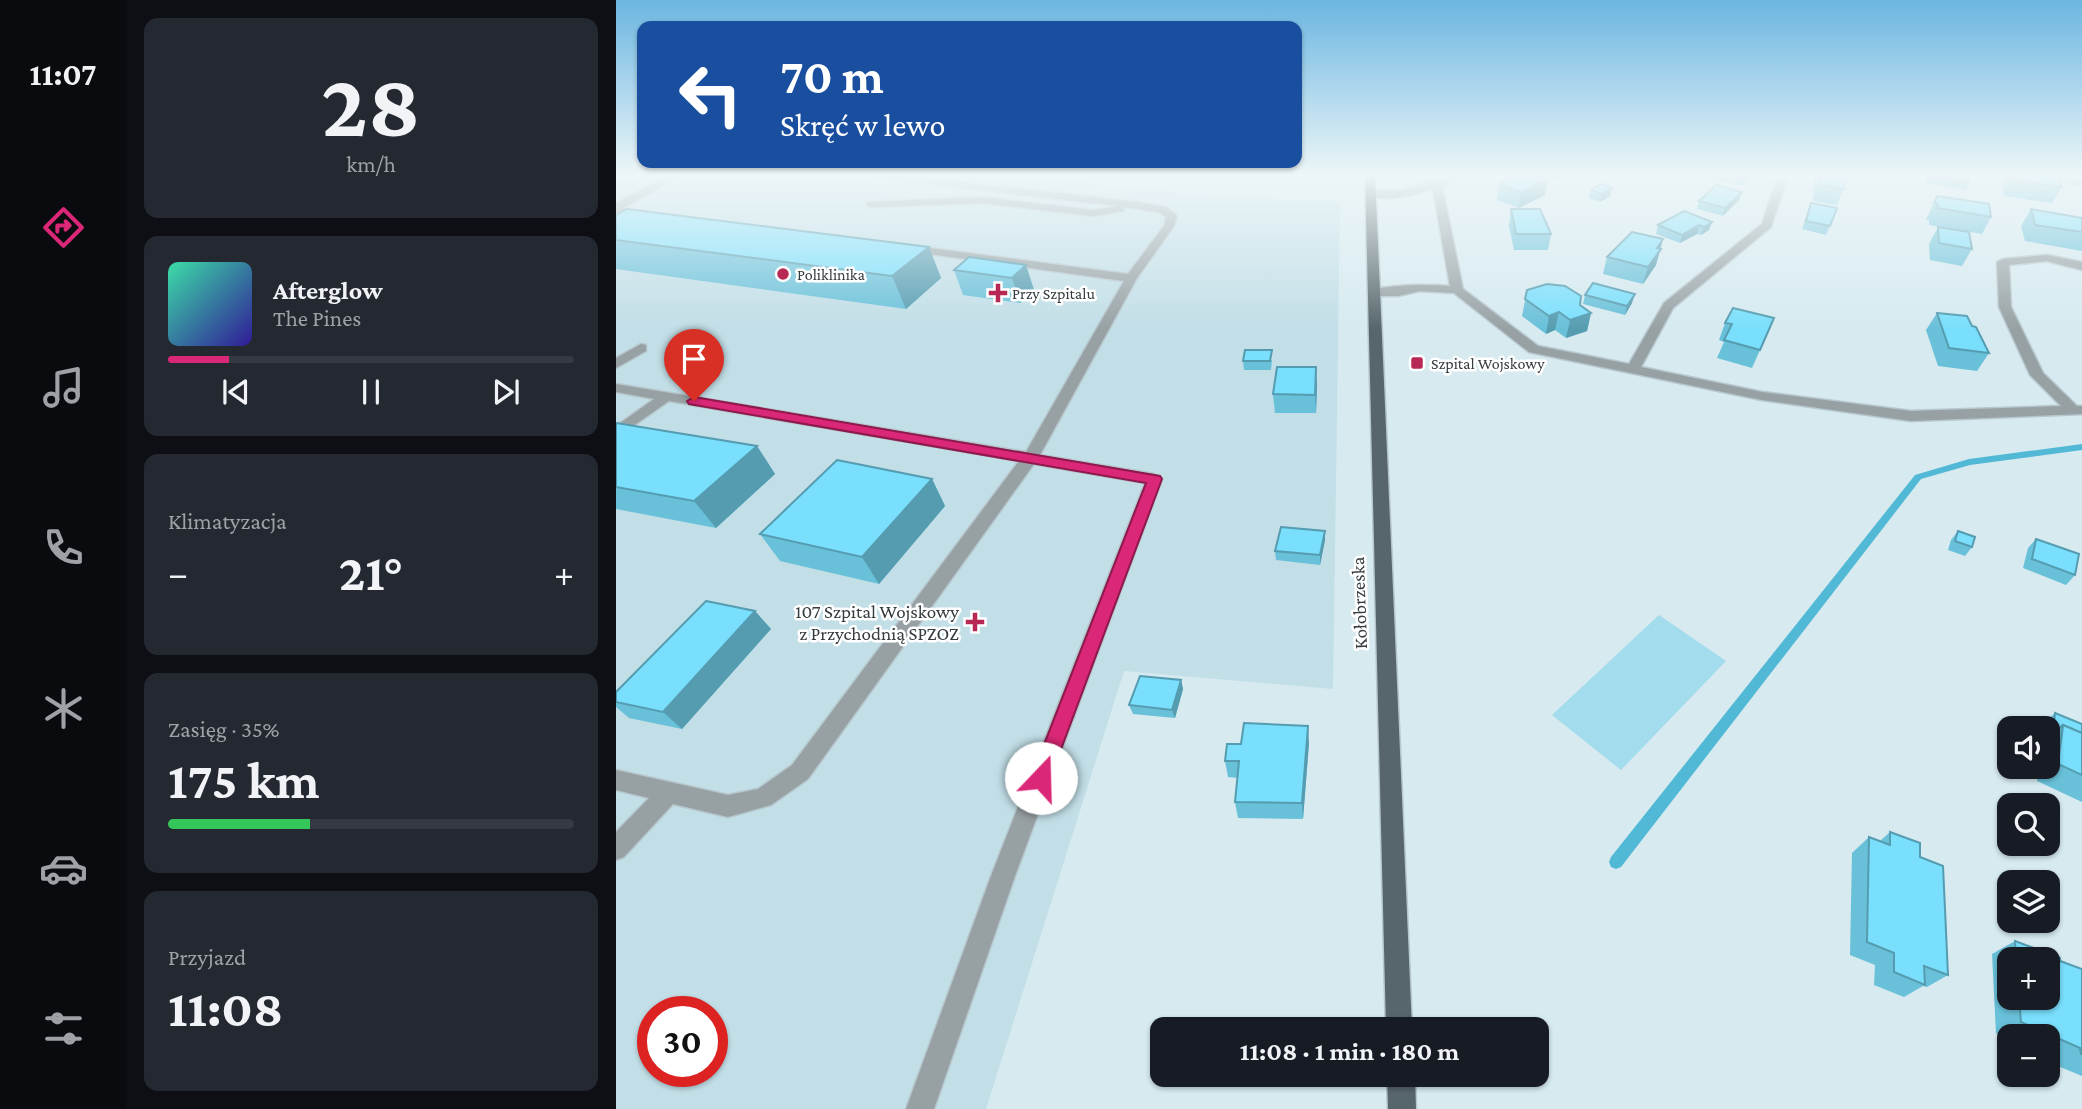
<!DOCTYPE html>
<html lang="pl">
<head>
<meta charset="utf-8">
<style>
  :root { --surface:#171b24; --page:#242831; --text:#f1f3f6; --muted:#9ea1a6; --line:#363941; --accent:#db2777 }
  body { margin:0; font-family:"Crimson Pro",serif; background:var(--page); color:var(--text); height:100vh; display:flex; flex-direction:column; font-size:26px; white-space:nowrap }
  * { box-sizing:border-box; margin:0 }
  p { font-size:23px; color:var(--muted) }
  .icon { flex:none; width:38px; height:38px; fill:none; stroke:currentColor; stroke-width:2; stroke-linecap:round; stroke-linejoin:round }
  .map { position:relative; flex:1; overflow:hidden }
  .details { display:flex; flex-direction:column; gap:18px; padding:18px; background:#0d0f14; width:490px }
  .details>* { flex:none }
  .hud { position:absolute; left:21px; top:21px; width:665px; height:147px; border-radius:14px; box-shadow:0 2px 5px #0004; background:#1a4fa0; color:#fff; overflow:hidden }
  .tools { position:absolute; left:1381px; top:716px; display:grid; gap:14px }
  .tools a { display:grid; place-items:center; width:63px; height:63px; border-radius:14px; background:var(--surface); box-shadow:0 2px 5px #0004; font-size:35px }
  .speed { position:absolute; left:21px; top:996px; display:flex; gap:14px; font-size:35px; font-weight:700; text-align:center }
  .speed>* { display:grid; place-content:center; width:91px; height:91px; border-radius:50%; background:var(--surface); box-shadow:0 2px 5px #0004; line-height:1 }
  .speed .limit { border:10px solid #d22; background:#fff; color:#111 }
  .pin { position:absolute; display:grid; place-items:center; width:60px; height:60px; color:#fff; margin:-72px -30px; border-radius:50% 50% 50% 0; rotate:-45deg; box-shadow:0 0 7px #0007 }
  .pin .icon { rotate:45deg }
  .me { position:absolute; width:77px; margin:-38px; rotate:21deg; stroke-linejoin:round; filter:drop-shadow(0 0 5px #0008) }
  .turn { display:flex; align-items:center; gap:24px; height:147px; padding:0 28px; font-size:32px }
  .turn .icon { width:91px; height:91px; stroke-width:2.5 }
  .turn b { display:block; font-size:49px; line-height:60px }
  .big { font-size:52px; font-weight:700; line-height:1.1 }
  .details .tile { flex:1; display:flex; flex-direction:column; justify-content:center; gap:10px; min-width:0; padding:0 24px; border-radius:14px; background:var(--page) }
  .details .dial { align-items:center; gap:0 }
  .dial b { font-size:91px; line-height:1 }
  .song { display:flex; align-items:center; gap:21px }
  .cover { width:84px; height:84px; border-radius:10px; background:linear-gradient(135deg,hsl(160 70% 55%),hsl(250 70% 35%)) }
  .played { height:7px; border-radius:4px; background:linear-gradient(90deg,var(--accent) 15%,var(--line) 15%) }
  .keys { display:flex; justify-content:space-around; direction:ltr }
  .heat { display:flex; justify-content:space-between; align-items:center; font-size:38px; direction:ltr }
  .charge { height:10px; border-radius:5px; background:linear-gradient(90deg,#34c759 35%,var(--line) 0) }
  .trip { position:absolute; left:534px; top:1017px; width:399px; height:70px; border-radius:14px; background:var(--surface); box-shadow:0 2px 5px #0004; font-weight:700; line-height:70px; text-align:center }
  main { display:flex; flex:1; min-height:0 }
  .dock { display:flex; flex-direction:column; width:126px; justify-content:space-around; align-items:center; background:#090b0e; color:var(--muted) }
  .dock .icon { width:49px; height:49px }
  .dock .current { color:var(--accent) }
  .dock b { font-size:32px; color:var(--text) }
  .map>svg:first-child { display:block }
</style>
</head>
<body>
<main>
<nav class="dock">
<b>11:07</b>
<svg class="icon current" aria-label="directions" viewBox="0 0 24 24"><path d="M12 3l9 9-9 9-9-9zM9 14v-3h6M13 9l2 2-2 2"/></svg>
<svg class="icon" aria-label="music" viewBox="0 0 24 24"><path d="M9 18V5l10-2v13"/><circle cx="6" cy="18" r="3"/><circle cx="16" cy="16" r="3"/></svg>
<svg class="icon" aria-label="phone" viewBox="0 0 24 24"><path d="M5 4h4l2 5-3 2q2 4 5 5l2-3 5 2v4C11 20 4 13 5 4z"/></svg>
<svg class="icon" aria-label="climate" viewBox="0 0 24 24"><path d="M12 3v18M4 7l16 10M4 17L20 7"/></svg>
<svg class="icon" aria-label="car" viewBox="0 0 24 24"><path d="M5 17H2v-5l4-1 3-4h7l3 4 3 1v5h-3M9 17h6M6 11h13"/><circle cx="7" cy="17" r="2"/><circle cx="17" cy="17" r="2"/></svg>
<svg class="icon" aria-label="filters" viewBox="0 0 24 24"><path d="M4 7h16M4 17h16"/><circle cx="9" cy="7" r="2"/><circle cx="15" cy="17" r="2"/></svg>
</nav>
<section class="details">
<div class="tile dial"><b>28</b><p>km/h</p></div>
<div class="tile">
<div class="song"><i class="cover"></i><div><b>Afterglow</b><p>The Pines</p></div></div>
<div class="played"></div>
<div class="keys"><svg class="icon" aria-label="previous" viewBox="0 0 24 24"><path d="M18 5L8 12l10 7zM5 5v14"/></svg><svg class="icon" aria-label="pause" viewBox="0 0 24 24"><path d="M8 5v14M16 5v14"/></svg><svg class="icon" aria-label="next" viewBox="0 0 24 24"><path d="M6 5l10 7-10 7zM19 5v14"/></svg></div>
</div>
<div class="tile"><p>Klimatyzacja</p>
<div class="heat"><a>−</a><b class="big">21°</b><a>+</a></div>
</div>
<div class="tile"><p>Zasięg · 35%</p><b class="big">175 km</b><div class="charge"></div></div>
<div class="tile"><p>Przyjazd</p><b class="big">11:08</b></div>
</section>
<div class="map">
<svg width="1466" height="1109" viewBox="0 0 1466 1109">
  <rect width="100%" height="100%" fill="#d6eaf0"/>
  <path fill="#c2dee7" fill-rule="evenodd" d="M0,175H391L588,195L724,202L717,689L508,671L370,1109H0ZM37,1012H96V1071H37Z"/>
  <polygon fill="#a2dced" points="1043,615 1110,661 1005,770 936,715"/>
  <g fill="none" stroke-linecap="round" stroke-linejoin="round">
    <polygon fill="#51b9d5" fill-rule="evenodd" points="1466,444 1466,450 1354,465 1305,479 1005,867 1000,869 995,867 993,862 995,857 1299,475 1353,459"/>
    <g stroke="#b6c7cd" stroke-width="3">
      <g id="minor">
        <polygon points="54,175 67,175 7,208 35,212 35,216 0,213 0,203"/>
        <polygon points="255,175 288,175 521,202 550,207 561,216 558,226 521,278 424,455 538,474 546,479 399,876 318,1109 290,1109 375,876 529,483 418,464 192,779 155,805 112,817 57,804 8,857 0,860 0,832 33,798 0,790 0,770 112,795 142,789 176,765 403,461 53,401 0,438 0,426 38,399 0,392 0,384 410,452 508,281 291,251 285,248 291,245 512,274 548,226 550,217 543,212 507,207 508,211 477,216 367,203 255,207 250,204 251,202 367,197 477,210 503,206 260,178"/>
        <path d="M836,175H850L826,186L847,289L922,346L1013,364L1048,303L1146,224L1162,175H1172L1155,227L1057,308L1025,367L1146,392L1295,411L1445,406L1414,375L1383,307L1381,262L1387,259L1431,255L1466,262V270L1431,261L1393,265L1395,307L1427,373L1461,406H1466V414L1295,421L1146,400L913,352L838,293L804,291L782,296H753V290C778,285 808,284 834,286L817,189C798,194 767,204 750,193L755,190L783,191Z"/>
        <polygon points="1407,175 1434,175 1466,180 1466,186"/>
        <polygon points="25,344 30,345 30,351 0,368 0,358"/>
      </g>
    </g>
    <g stroke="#b6c7cd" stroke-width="3">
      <g id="major">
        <polygon points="749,175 759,175 796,1029 770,1029"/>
        <polygon points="771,1074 799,1074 800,1109 772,1109"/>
      </g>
    </g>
    <use href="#minor" fill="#97a0a3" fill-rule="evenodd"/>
    <use href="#major" fill="#57666b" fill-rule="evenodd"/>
  </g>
  <g fill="#68c0d9" fill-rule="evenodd">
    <polygon points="11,175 37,175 32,178"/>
    <polygon points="925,175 952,175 949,178 939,180"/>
    <polygon points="1097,175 1133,175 1129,186 1095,180"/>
    <polygon points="1200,175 1231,175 1230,183 1221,205 1197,201 1198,181"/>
    <polygon points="1309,175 1353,175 1354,182 1350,190 1310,184"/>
    <polygon points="1391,175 1442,175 1446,187 1436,203 1388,196 1386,185"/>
    <polygon points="883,184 929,195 903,208 881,200"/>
    <polygon points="996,188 994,196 984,202 973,198 975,190"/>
    <polygon points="1126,192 1123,200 1107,216 1081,209 1083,201"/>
    <polygon points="1321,196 1375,217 1366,234 1313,225 1313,220 1310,220"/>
    <polygon points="1195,203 1221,208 1210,235 1186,229"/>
    <polygon points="895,209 935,234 932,250 898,250 893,226"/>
    <polygon points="1415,209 1466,218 1466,251 1409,241 1405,226"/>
    <polygon points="0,215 313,247 325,278 290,309 0,269"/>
    <polygon points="1096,222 1093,230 1085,235 1081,234 1064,243 1040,234 1042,225"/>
    <polygon points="1322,227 1356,249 1346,266 1314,260 1313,244"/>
    <polygon points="1047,239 1040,265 1027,284 987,274 991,257"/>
    <polygon points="410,265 418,290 404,303 347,295 338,270"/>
    <polygon points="911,290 964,305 975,313 971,331 950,338 939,330 930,334 906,316"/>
    <polygon points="969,295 1016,303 1009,315 967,304"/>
    <polygon points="1321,313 1356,326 1373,353 1361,371 1322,366 1310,330"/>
    <polygon points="1158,318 1136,368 1101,358 1108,342 1103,340 1109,323"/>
    <polygon points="656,360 655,370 628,370 627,361"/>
    <polygon points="701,385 700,413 659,413 657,394"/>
    <polygon points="0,423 141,446 159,474 100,528 0,509"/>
    <polygon points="316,479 329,506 263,584 164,561 144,534"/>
    <polygon points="709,531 709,540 704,565 660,560 659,551"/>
    <polygon points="1342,531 1356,547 1349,556 1332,550 1335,540"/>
    <polygon points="1420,539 1459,575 1450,585 1407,568 1412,548"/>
    <polygon points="139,611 155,629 66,729 13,718 0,707 0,692"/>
    <polygon points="565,680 567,689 559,718 517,714 513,705"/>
    <polygon points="1439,713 1466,724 1466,802 1421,781 1423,766 1432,766 1432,728 1428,728 1429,722"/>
    <polygon points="693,743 687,819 622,818 619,802 622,778 612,777 609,761"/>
    <polygon points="1274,832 1304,857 1332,975 1311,987 1307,986 1288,997 1258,985 1259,965 1234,955 1236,853 1253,837 1264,841"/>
    <path d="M1399,941L1466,969V1076L1437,1064L1436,1058L1432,1055V1036H1393V1038L1380,1033L1376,954ZM1393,959H1432V998H1393Z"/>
  </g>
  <g fill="#559cb0">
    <polygon points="940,175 952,175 949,178 939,180"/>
    <polygon points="932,179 929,195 903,208 905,192"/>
    <polygon points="996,188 994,196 984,202 986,194"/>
    <polygon points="1126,192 1123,200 1107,216 1109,208"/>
    <polygon points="1096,222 1093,230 1085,235 1088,227"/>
    <polygon points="1083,225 1081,234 1064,243 1066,235"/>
    <polygon points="1047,239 1040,265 1027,284 1032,267 1041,248"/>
    <polygon points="313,247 325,278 290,309 276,276"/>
    <polygon points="410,265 418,290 404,303 396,278"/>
    <polygon points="1019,294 1016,303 1009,315 1011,306"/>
    <polygon points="943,312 939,330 930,334 933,316"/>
    <polygon points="975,313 971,331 950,338 954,320"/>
    <polygon points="700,367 701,385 700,413 699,395"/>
    <polygon points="141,446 159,474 100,528 78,501"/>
    <polygon points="316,479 329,506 263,584 246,557"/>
    <polygon points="709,531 709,540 704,565 704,555"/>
    <polygon points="139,611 155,629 66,729 47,712"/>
    <polygon points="565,680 567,689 559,718 556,710"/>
    <polygon points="692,726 693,743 687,819 686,803"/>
  </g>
  <g fill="#79dffc" stroke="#559cb0" stroke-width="2">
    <polygon points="899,175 922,175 932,179 905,192 883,184"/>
    <polygon points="1117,175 1133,175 1132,178"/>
    <polygon points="1204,175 1231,175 1230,183 1228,183 1228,189 1204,185"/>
    <polygon points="1314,175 1353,175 1354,182 1314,176"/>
    <polygon points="1396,175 1442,175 1446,187 1398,180"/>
    <polygon points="985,184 996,188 986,194 975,190"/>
    <polygon points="1100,185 1126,192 1109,208 1083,201"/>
    <polygon points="1321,196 1373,204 1375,217 1322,208 1321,204 1318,203"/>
    <polygon points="1195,203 1221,208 1214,226 1190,221"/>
    <polygon points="11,209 313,247 276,276 0,240 0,215"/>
    <polygon points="895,209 924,209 935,234 900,234"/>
    <polygon points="1415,209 1466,218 1466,232 1419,225"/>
    <polygon points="1068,211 1096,222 1088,227 1083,225 1066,235 1042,225"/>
    <polygon points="1322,227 1353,232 1356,249 1323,243"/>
    <polygon points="1016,232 1047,239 1041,248 1045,249 1032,267 991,257"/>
    <polygon points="353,257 410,265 396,278 338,270"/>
    <polygon points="977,283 1019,294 1011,306 969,295"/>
    <polygon points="931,284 949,286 965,296 964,305 975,313 954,320 943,312 933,316 909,299 911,290"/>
    <polygon points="1117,308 1158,318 1144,350 1108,340 1116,324 1109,323"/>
    <polygon points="1321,313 1351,316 1356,326 1360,327 1373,353 1333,348"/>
    <polygon points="629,350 656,350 654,361 627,361"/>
    <polygon points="661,367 700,367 699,395 657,394"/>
    <polygon points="0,423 141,446 78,501 0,487"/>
    <polygon points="221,460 316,479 246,557 144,534"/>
    <polygon points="665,527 709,531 704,555 659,551"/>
    <polygon points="1342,531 1359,537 1356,547 1339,541"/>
    <polygon points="1420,539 1463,554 1459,575 1416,559"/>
    <polygon points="90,601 139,611 47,712 0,702 0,692"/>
    <polygon points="524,676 565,680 556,710 513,705"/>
    <polygon points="1439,713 1466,724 1466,733 1447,725 1437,734"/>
    <polygon points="628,723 692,726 686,803 619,802 623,761 609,761 611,744 625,744"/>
    <polygon points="1447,725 1466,733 1466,775 1442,764"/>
    <polygon points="1274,832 1304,843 1304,857 1327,866 1332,975 1308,966 1309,985 1278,972 1278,953 1251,942 1253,837 1274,845"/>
    <polygon points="1399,941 1444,958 1444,961 1466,969 1466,1054 1465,1054 1464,1048 1405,1022 1403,998 1432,998 1432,959 1400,959"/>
  </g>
  <linearGradient id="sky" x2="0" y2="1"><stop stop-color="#6bb6e0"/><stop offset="0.53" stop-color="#edf6f8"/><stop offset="1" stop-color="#edf6f8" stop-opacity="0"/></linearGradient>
  <rect width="1466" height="330" fill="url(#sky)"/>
  <polygon fill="#db2777" stroke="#8e194d" stroke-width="2" points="78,397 544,476 546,479 432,784 425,787 418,784 415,778 530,483 73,404 71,401"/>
  <g fill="#b82855" stroke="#fff" stroke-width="2.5">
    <circle cx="167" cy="274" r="7"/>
    <path d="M378.5 282.5h7v7h7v7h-7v7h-7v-7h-7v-7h7z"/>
    <rect x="794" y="356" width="14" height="14" rx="3.5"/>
    <path d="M355.5 611.5h7v7h7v7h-7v7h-7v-7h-7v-7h7z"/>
  </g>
  <g text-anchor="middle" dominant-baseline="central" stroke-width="5" stroke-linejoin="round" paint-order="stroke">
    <g font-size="16" fill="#343c3f" stroke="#fff" text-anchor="start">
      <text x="181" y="274">Poliklinika</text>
      <text x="396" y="293">Przy Szpitalu</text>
      <text x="815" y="363">Szpital Wojskowy</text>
    </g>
    <g font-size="19" fill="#343c3f" stroke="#fff">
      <text transform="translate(743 603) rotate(-92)">Kołobrzeska</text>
    </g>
    <g font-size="19" fill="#343c3f" stroke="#fff" text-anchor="end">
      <text x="343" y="611">107 Szpital Wojskowy<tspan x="343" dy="22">z Przychodnią SPZOZ</tspan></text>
    </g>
  </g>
</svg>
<div class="tools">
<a><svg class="icon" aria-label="sound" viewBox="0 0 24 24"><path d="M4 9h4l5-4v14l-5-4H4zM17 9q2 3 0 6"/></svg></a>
<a><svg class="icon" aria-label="search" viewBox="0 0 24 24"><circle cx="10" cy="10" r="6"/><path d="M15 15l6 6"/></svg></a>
<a><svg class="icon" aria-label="layers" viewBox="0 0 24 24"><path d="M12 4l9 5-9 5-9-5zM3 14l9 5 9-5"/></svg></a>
<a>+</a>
<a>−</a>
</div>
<div class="speed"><div class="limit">30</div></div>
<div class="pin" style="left:78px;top:401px;background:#d93025"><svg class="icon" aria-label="arrive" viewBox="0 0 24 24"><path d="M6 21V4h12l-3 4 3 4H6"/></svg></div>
<svg class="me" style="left:425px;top:778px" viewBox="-20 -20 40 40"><circle r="19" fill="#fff"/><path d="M0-13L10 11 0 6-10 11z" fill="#db2777"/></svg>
<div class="trip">11:08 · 1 min · 180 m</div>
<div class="hud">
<div class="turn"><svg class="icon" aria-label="left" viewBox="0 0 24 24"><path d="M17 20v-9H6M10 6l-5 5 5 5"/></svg><div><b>70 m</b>Skręć w lewo</div></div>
</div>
</div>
</main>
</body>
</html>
